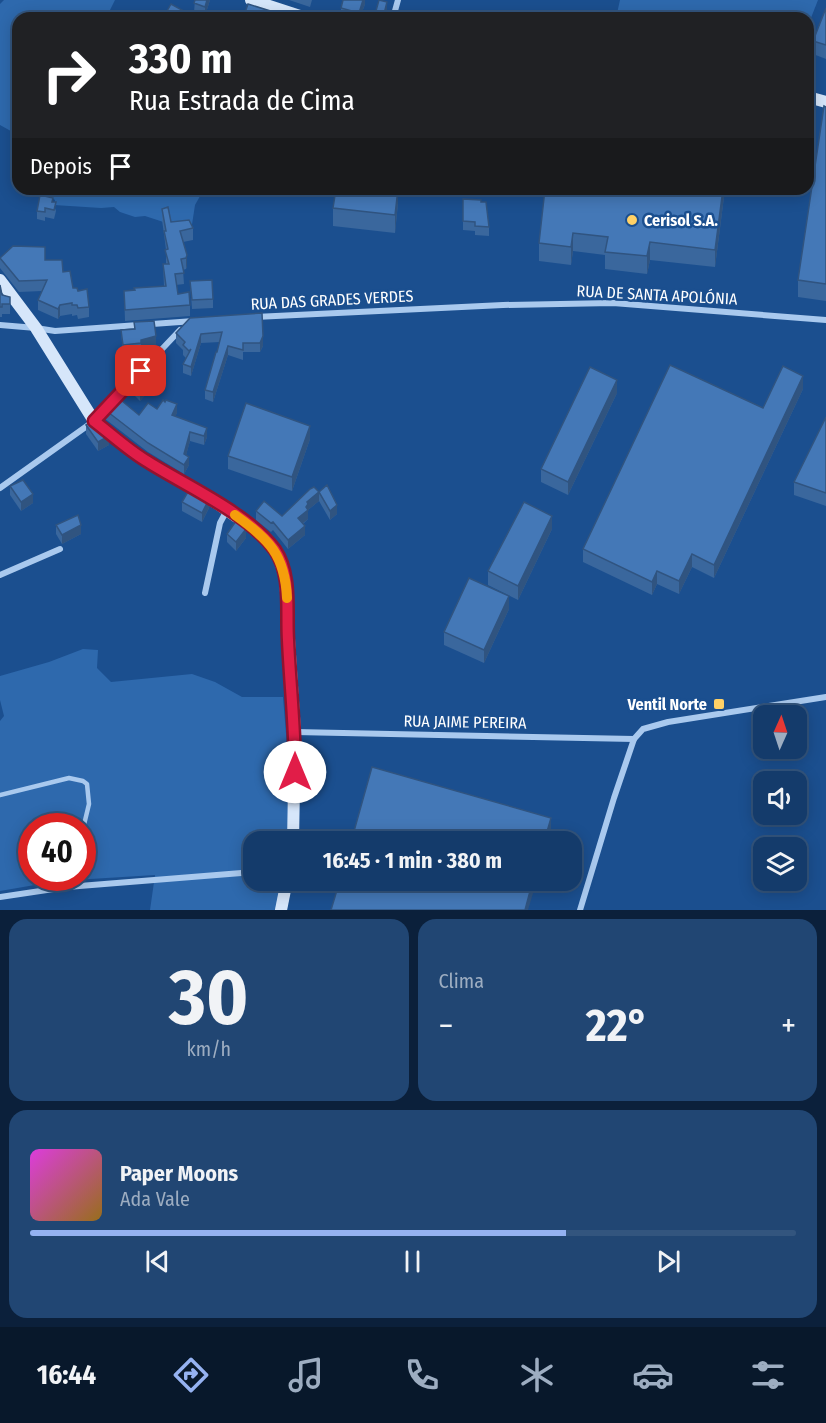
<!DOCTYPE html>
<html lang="pt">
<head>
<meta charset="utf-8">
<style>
  :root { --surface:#143b6b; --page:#214673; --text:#f1f3f6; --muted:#9dadc1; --line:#33557e; --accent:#95b2f1 }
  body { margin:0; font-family:"Fira Sans Condensed",sans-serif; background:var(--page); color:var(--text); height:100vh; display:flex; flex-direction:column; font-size:22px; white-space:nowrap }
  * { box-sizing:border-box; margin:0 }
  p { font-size:20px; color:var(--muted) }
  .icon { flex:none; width:33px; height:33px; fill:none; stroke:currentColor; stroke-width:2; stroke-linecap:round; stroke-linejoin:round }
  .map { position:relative; height:910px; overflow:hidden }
  .details { display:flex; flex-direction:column; gap:9px; padding:9px; background:#0b203b; flex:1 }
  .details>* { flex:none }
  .top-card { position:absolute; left:12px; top:12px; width:802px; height:183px; border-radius:18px; box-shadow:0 3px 15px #0003,0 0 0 2px var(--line); background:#202124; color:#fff; overflow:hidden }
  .needle { width:39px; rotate:3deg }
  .fabs { position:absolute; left:753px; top:705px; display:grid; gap:12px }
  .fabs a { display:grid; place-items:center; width:54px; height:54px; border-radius:12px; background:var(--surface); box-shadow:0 3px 15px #0003,0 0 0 2px var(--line); font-size:30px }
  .speed { position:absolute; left:18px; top:813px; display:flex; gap:12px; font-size:30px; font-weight:700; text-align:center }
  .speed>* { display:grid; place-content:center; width:78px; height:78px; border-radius:50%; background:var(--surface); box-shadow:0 3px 15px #0003,0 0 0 2px var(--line); line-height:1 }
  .speed .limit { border:9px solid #d22; background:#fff; color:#111 }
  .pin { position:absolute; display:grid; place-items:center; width:51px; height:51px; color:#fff; margin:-26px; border-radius:12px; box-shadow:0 3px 9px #0006 }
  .me { position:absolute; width:66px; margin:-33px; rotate:0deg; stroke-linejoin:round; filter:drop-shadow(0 0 4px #0008) }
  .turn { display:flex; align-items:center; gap:21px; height:126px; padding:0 18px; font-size:27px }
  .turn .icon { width:78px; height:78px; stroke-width:2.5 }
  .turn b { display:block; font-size:42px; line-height:51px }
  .then { display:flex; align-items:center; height:57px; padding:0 18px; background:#0003; gap:12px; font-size:22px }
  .big { font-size:45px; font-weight:700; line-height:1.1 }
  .details .tile { flex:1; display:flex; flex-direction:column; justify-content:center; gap:9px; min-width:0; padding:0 21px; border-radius:18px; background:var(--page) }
  .details .dial { align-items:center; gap:0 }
  .dial b { font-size:78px; line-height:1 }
  .song { display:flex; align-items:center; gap:18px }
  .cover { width:72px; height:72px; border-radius:9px; background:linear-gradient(135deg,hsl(300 70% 55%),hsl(40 70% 35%)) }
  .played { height:6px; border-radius:3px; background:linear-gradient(90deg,var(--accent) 70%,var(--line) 70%) }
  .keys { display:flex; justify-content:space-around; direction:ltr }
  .heat { display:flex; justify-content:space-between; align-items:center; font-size:33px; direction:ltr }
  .details .tiles { flex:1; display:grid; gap:9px; grid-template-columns:1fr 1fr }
  .tile:last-child { grid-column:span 2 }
  .trip { position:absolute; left:243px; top:831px; width:339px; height:60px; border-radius:18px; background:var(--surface); box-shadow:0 3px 15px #0003,0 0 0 2px var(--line); font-weight:700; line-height:60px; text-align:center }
  .dock { display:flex; height:96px; justify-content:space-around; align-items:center; background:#08182b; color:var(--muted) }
  .dock .icon { width:42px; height:42px }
  .dock .active { color:var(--accent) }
  .dock b { font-size:27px; color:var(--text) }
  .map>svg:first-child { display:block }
</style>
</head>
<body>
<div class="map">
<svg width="826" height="910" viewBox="0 0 826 910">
  <rect width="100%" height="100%" fill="#1b4f8f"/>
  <g fill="#2e69ad" fill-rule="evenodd">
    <polygon points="4,0 115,0 106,18 18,18 18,135 0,125 0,4"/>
    <polygon points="620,0 818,0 809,23 808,18 616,18"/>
    <polygon points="39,189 204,189 195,205 191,231 145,216 135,217 120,212 114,207 101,208 54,205 55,200"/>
    <path d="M83,649L98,650L97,668L111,682L192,674L215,682L242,697H283L291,795L292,841L254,842V880L285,881L276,910H150L155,875L58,881L0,891V721L4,716L0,700V676L49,662ZM32,826H82V878H32Z"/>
  </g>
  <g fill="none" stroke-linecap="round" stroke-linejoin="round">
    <g stroke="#a9c9ee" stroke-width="4.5">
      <polyline points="0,795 69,778 83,781 87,784 89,804 82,833"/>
      <polyline points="67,887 69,878"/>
    </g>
    <g stroke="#a9c9ee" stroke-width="6">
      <polyline points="393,18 398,0"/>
      <polyline points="255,317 503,305 613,303 826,320"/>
      <polyline points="0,325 36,328 55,331 194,321"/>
      <polyline points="0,488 94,421 180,330"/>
      <polyline points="0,575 60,549"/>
      <polyline points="205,593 220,523 227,510"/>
      <polyline points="295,732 634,739"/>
      <polyline points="0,897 67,887 254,872"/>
      <polyline points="580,910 614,798 634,739 643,729 668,722 826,697"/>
    </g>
    <g stroke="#d6e6fa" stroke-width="12">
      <polyline points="251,0 306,18"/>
      <polyline points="808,97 826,102"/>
      <polyline points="0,280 36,328 94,421 143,459 218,504 250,526 265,538 277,552 285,577 295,732 293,842"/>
      <polyline points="281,910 287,880"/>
    </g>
  </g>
  <g fill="#3a679d">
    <polygon points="195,0 210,0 205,16 194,12"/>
    <polygon points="289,0 312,0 310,7"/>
    <polygon points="365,0 365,4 360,18 345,18 341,17 341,8"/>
    <polygon points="826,8 826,59 813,54 813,41"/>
    <polygon points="826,107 826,301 798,297 798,280"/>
    <polygon points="545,189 725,189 715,267 650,260 647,274 605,269 605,255 573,251 571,265 539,261 539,243"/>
    <polygon points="53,202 56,211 54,219 45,217 45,221 37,219 37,211"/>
    <polygon points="481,202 489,227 489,236 475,235 475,231 463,230 463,221"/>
    <polygon points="398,203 395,233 333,226 333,208"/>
    <polygon points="162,209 171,222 193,228 193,240 183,242 187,255 187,266 186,269 183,270 184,284 176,285 178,294 190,305 190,316 125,321 124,291 164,286 163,264 166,264 166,250 164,234 162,220"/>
    <polygon points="0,258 45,260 63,272 73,288 78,291 89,307 89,317 78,319 77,315 72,316 72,314 60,316 58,319 38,310 38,300 42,291 19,292 0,268"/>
    <polygon points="190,281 213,299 213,308 192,309"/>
    <polygon points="0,285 2,295 10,304 10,314 2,314 2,317 0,317"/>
    <polygon points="262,313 263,346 260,352 243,352 243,360 228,355 213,402 205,399 205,390 220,342 201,343 191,376 183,373 183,364 186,358 183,355 183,350 176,343 176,333"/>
    <polygon points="134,322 156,345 141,349 141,352 123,354 121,330 134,329"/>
    <polygon points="163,374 140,401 133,394 133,385"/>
    <polygon points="803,389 714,578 692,567 679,594 657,584 652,595 583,562 583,549 763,408"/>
    <polygon points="617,393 568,495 541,482 541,469"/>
    <polygon points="104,409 139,415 157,409 177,413 175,416 207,437 204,445 190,441 186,455 189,465 184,474 148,452 104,418"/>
    <polygon points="826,417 826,506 794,495 794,482"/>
    <polygon points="86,425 109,445 98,451 86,434"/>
    <polygon points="310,439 292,491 228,469 228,456"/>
    <polygon points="10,486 33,503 21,511 10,495"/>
    <polygon points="314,487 337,514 330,520 319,501 308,510 308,519 303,524 305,535 288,549 273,530 271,532 256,520 256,511 282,516"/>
    <polygon points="182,502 209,508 202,522 182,511"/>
    <polygon points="56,525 81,534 62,544 56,534"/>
    <polygon points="552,529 518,600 488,585 488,571"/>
    <polygon points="227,534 246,538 236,551 227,542"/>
    <polygon points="509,609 484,663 444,645 444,632"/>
  </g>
  <g fill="#305480">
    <polygon points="207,0 210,0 205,16 205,7"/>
    <polygon points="363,0 365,0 365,4 360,18 359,18 359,13"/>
    <polygon points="387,2 387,11 386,18 383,18"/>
    <polygon points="182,10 182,17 177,18"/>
    <polygon points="398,189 398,203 395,233 395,215"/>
    <polygon points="723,189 725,189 715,267 715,250"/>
    <polygon points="573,233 573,251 571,265 571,247"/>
    <polygon points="650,242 650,260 647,274 647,256"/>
    <polygon points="187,255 187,266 186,269 186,258"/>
    <polygon points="60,305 60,316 58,319 58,309"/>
    <polygon points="201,334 201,343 191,376 191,367"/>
    <polygon points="156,336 156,345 141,349 141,340"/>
    <polygon points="263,336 263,346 260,352 260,343"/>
    <polygon points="228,346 228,355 213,402 213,392"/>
    <polygon points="163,365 163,374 140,401 140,392"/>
    <polygon points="803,376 803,389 714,578 714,565"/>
    <polygon points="617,380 617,393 568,495 568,482"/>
    <polygon points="177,404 177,413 172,424 172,415"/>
    <polygon points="310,426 310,439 292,491 292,477"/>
    <polygon points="207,428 207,437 204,445 204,436"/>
    <polygon points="190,432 190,441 184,463 184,454"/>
    <polygon points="109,436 109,445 98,451 98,442"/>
    <polygon points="189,457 189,465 184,474 184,465"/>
    <polygon points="319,492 319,501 308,510 308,519 298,527 298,518 307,502"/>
    <polygon points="33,494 33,503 21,511 21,502"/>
    <polygon points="209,499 209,508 202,522 202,513"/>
    <polygon points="337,505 337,514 330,520 330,511"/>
    <polygon points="552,516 552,529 518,600 518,586"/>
    <polygon points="81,525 81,534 62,544 62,535"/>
    <polygon points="305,526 305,535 288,549 288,540"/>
    <polygon points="246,529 246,538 236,551 236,542"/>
    <polygon points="692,554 692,567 679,594 679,581"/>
    <polygon points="657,571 657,584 652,595 652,582"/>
    <polygon points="509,596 509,609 484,663 484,650"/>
    <polygon points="551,818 551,831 548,842 544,842"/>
    <polygon points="533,880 537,880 528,910 525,910"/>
  </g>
  <g fill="#4478b7" stroke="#305480" stroke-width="1.5">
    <polygon points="195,0 207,0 205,7 194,3"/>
    <polygon points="343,0 363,0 359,13 341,8"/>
    <polygon points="379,0 387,2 383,18 374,18"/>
    <polygon points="171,4 182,10 177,18 163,18"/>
    <polygon points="248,4 293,18 243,18"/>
    <polygon points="826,8 826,45 813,41"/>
    <polygon points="824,106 826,107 826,284 798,280"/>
    <polygon points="336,189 398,189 395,215 333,208"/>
    <polygon points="545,189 723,189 715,250 650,242 647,256 605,252 608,237 573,233 571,247 539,243"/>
    <polygon points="40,195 53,198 52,202 56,202 54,210 45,208 45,212 37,211"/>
    <polygon points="463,199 481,200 481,202 486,202 489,227 475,226 475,222 463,221"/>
    <polygon points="168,207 171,222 189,220 193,228 180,231 187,255 186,258 181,259 184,273 175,274 178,294 189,292 190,305 125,310 124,291 135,290 134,288 166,286 163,264 169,264 165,250 168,249 164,231 166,231 162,209"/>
    <polygon points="13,246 45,247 45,260 62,260 63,272 70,271 73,288 77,288 78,291 87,289 89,307 78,308 77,305 72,305 72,303 60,305 58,309 38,300 47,280 19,281 0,258"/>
    <polygon points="212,280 213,299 192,300 190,281"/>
    <polygon points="0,285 2,295 10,297 10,304 2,304 2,307 0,307"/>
    <polygon points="262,313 263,336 260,343 243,343 243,350 228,346 213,392 205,390 216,352 217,352 222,332 201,334 191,367 183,364 191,349 189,351 183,345 185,342 176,333 190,318"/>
    <polygon points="154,321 156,336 141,340 141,343 123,345 121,330 135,329 134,322"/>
    <polygon points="158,360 163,365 140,392 133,385"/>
    <polygon points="670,365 763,408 783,366 803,376 714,565 692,554 679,581 657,571 652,582 583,549"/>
    <polygon points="590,367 617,380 568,482 541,469"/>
    <polygon points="116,396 139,415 148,403 157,409 163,400 165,402 166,400 177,404 172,415 207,428 204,436 190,432 184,454 189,457 184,465 148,443 104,409"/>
    <polygon points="246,403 310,426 292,477 228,456"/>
    <polygon points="826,417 826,493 794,482"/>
    <polygon points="92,421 109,436 98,442 86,425"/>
    <polygon points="23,480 33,494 21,502 10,486"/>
    <polygon points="327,485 337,505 330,511 319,492 307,502 308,504 306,507 308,510 298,518 305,526 288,540 273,522 271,523 256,511 264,501 282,516 310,489 314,487 319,492"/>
    <polygon points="189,490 209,499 202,513 182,502"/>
    <polygon points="524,502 552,516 518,586 488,571"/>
    <polygon points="78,515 81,525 62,535 56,525"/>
    <polygon points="236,521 246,529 236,542 227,534"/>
    <polygon points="469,578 509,596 484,650 444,632"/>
    <polygon points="372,767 551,818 544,842 351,842"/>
    <polygon points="340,880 533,880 525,910 331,910"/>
  </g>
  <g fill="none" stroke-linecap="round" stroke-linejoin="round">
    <g stroke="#92132f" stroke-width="15">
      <path id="route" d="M141,371L94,421C111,434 127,449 145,460C184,485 248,513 275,550C292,575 286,611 288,640C290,684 295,727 295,772"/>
    </g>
    <use href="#route" stroke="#e11d48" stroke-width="10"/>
    <path stroke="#f59e0b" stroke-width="10" d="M235,515C269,539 285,555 287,598"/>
  </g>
  <g fill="#ffd166" stroke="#1b4f8f" stroke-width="2">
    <circle cx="632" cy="220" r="6"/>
    <rect x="713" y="698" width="12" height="12" rx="3"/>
  </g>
  <g text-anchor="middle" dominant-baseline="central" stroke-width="5" stroke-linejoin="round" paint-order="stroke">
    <g font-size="16" font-weight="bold" fill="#fff" stroke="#1b4f8f" text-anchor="start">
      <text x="644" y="220">Cerisol S.A.</text>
      <text x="707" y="704" text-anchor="end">Ventil Norte</text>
    </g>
    <g font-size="16" fill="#fff" stroke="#1b4f8f">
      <text transform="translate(657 295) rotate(3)">RUA DE SANTA APOLÓNIA</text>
      <text transform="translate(332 300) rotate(-3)">RUA DAS GRADES VERDES</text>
      <text transform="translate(465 722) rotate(1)">RUA JAIME PEREIRA</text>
    </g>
  </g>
</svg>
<div class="fabs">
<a><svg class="needle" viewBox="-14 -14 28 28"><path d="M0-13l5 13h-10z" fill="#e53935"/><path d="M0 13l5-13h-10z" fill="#9dadc1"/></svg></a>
<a><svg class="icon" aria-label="sound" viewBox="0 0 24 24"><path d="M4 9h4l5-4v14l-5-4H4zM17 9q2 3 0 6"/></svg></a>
<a><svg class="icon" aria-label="layers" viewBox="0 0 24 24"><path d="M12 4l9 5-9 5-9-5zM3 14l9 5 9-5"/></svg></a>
</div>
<div class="speed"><div class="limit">40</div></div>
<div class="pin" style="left:141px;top:371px;background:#d93025"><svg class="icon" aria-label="arrive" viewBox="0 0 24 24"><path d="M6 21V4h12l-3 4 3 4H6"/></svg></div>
<svg class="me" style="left:295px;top:772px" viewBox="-20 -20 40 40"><circle r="19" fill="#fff"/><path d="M0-13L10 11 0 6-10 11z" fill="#e11d48"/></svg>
<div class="trip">16:45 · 1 min · 380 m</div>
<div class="top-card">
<div class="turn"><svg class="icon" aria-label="right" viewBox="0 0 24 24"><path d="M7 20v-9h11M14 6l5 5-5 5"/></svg><div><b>330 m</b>Rua Estrada de Cima</div></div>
<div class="then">Depois<svg class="icon" aria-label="arrive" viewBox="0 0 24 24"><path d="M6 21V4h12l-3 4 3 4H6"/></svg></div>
</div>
</div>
<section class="details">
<div class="tiles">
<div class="tile dial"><b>30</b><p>km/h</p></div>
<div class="tile"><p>Clima</p>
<div class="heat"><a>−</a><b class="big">22°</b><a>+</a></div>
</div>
<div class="tile">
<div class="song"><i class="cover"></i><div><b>Paper Moons</b><p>Ada Vale</p></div></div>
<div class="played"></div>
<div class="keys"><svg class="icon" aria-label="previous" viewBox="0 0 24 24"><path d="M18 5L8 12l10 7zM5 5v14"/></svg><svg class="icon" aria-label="pause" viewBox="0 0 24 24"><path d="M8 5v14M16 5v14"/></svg><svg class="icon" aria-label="next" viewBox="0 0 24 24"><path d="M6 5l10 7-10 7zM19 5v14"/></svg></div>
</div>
</div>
</section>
<nav class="dock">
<b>16:44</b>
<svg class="icon active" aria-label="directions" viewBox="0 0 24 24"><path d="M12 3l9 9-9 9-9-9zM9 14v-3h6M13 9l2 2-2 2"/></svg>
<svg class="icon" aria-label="music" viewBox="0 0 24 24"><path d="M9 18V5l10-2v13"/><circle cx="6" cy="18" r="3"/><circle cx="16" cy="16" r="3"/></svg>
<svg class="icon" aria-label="phone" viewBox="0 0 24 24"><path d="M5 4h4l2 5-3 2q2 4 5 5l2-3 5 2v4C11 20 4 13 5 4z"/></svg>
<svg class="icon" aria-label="climate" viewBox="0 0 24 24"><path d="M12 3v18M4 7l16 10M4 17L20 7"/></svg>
<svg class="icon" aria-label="car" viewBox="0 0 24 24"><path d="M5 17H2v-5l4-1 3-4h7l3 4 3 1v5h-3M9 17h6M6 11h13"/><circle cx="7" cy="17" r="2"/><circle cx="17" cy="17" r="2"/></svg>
<svg class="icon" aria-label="filters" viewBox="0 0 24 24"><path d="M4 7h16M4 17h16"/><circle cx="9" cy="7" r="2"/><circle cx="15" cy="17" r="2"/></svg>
</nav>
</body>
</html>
